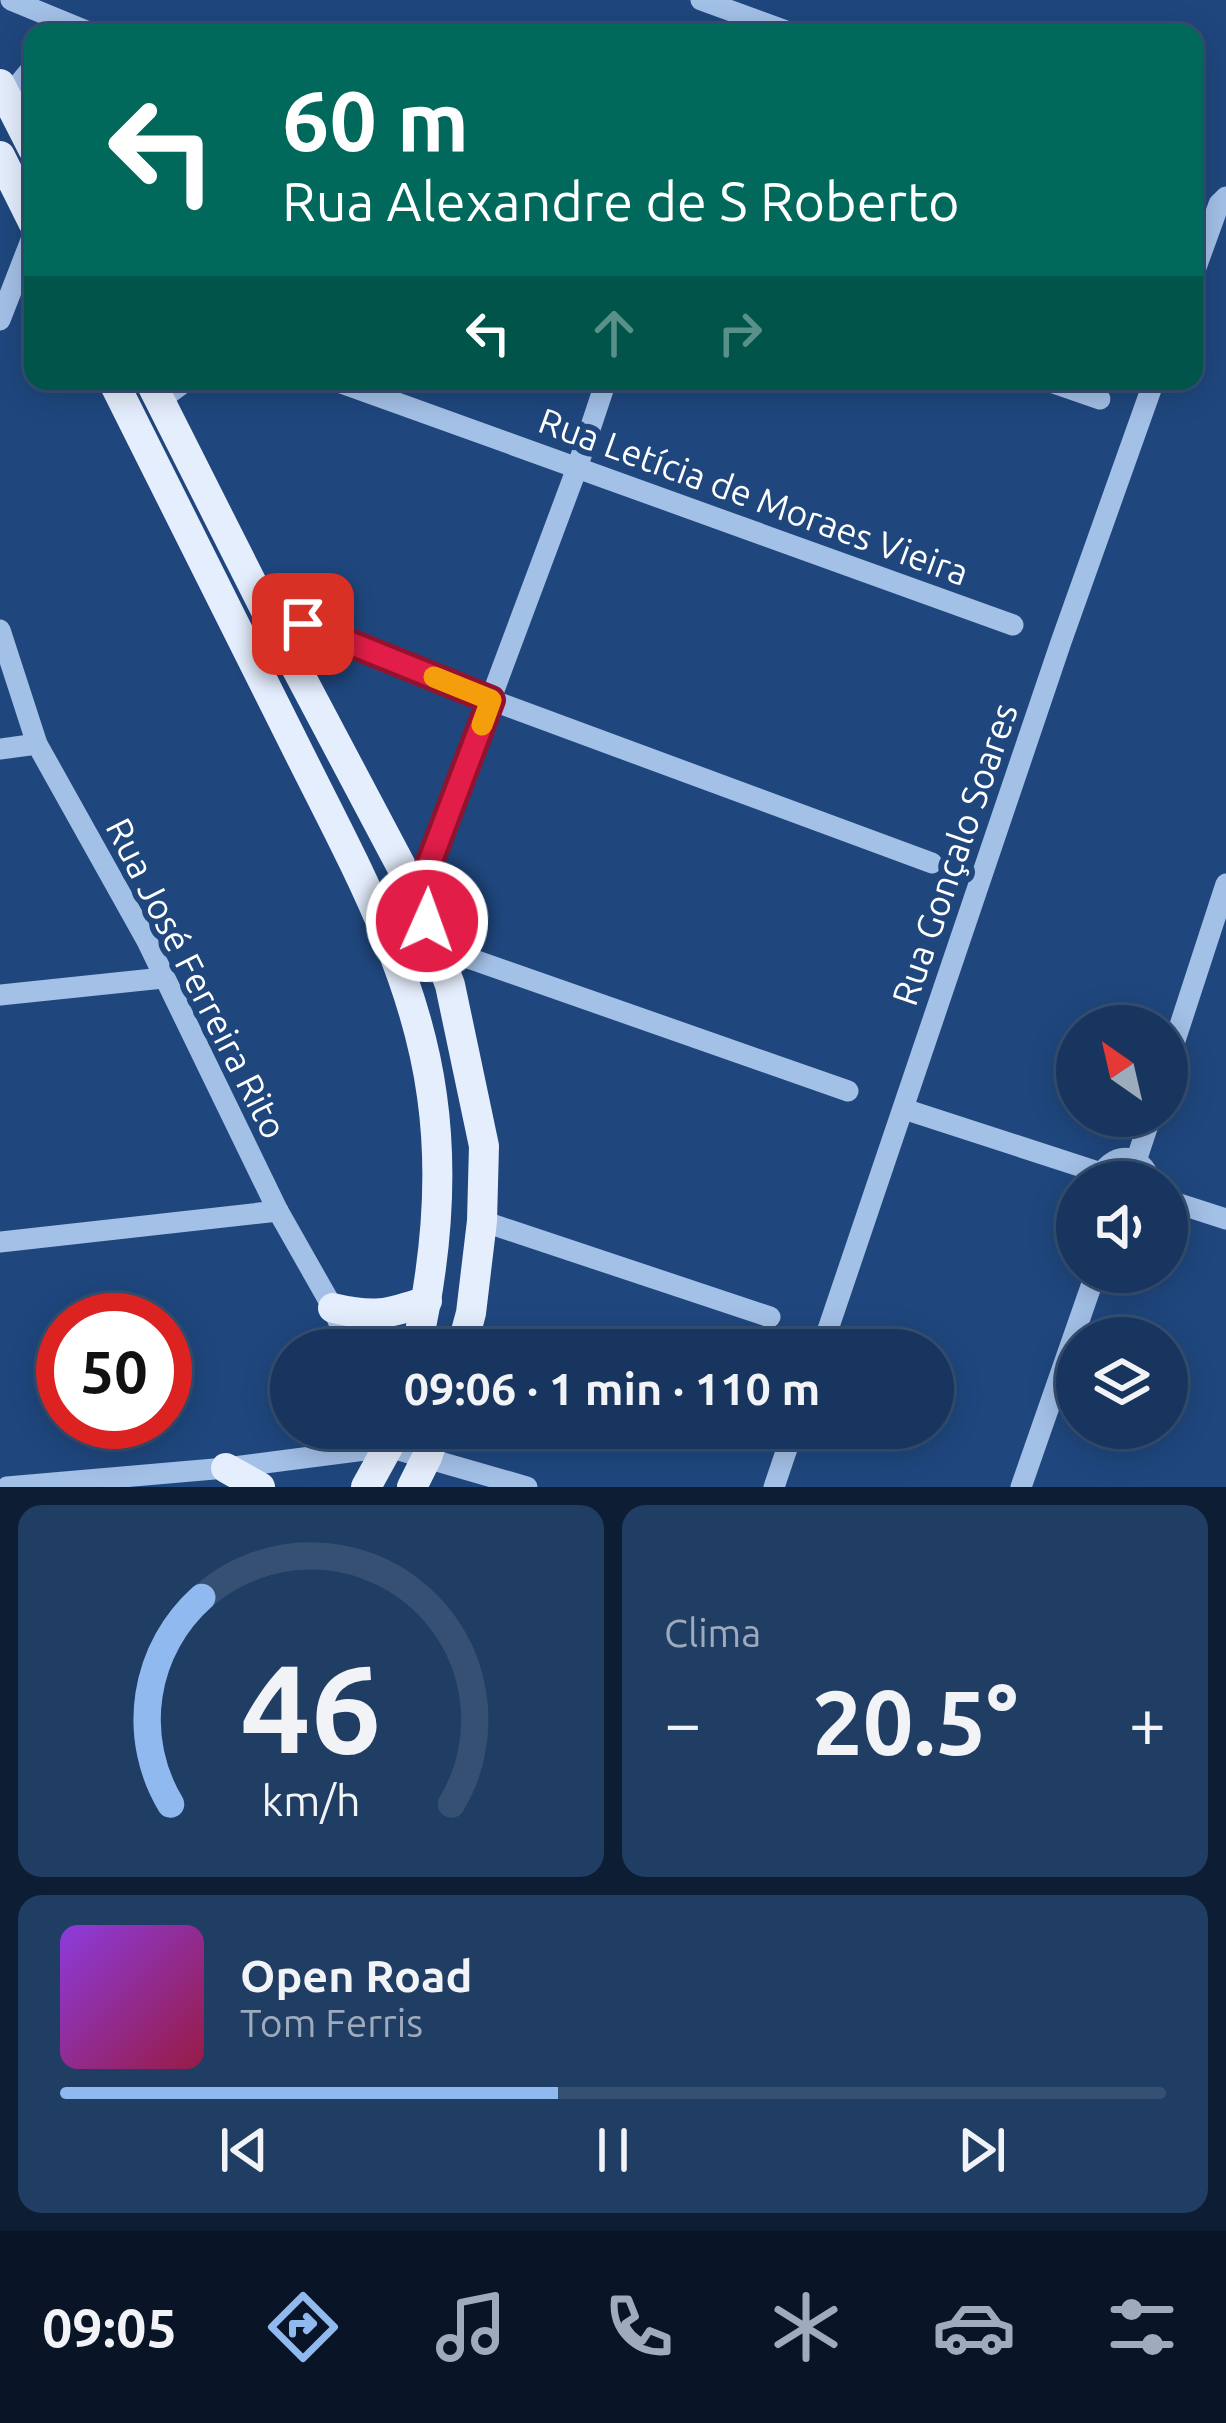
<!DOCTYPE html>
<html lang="pt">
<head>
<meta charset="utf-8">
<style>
  :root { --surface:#17355e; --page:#203d64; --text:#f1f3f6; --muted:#9eabbc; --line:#365073; --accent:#90b9f0 }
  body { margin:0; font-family:Ubuntu,sans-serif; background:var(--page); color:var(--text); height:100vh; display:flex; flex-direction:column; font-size:45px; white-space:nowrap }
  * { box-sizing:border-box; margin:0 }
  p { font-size:39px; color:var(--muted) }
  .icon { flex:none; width:66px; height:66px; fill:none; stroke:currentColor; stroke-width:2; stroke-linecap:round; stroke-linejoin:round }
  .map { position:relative; height:1487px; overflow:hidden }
  .panel { display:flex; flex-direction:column; gap:18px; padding:18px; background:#0d1d34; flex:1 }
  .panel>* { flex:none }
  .banner { position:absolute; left:24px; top:24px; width:1179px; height:366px; border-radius:24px; box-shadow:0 6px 30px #0003,0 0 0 3px var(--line); background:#00695c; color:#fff; overflow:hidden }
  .needle { width:78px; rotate:326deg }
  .fabs { position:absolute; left:1056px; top:1005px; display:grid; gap:24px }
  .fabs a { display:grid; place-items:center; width:132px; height:132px; border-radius:50%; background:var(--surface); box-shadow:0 6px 30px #0003,0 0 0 3px var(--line); font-size:60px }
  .speed { position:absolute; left:36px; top:1293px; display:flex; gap:24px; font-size:60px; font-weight:700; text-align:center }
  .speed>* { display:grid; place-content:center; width:156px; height:156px; border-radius:50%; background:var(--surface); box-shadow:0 6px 30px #0003,0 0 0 3px var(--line); line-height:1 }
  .speed .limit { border:18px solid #d22; background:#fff; color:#111 }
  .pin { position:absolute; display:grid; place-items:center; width:102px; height:102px; color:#fff; margin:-51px; border-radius:24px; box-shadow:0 6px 18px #0006 }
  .me { position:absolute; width:132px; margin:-66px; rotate:2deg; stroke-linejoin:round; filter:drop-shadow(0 0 9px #0008) }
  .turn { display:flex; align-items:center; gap:42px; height:252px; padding:0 60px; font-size:54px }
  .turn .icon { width:156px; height:156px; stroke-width:2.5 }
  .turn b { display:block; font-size:84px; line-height:102px }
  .lanes { display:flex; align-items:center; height:114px; padding:0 60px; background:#0003; justify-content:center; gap:60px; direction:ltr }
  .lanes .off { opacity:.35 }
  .big { font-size:90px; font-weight:600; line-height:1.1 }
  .panel .widget { flex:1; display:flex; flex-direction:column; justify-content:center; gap:18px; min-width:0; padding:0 42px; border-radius:24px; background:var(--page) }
  .panel .dial { align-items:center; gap:0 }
  .dial svg { height:312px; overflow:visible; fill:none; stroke:var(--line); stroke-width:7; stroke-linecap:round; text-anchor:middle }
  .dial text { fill:var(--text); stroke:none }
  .song { display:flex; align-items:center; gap:36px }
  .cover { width:144px; height:144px; border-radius:18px; background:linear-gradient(135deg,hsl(270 70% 55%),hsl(340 70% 35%)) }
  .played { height:12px; border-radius:6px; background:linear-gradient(90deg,var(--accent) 45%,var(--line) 45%) }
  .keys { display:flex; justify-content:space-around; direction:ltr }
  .heat { display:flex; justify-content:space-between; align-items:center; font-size:66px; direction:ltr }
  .panel .tiles { flex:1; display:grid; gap:18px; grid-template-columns:1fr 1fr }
  .widget:last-child { grid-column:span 2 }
  .trip { position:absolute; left:270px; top:1329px; width:684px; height:120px; border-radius:60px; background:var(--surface); box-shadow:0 6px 30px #0003,0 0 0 3px var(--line); font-weight:600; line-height:120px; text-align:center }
  .dock { display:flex; height:192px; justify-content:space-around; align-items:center; background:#091526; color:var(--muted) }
  .dock .icon { width:84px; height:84px }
  .dock .selected { color:var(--accent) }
  .dock b { font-size:54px; color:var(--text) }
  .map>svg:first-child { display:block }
</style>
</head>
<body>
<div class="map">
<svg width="1226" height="1487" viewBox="0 0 1226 1487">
  <rect width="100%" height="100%" fill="#1f477e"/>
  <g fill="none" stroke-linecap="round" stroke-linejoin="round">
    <g stroke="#a3c0e7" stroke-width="21">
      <polyline points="11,0 91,33"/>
      <polyline points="701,0 792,33"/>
      <polyline points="7,98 33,67"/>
      <polyline points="1194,273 1219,204 1226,197"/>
      <polyline points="0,320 33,235"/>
      <polyline points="336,381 1013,625"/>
      <polyline points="1048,381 1100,399"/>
      <polyline points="160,400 186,381"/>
      <polyline points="265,609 491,700 932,863"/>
      <polyline points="0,630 37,744 147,941 278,1211 333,1308 350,1350"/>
      <polyline points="0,749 37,744"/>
      <polyline points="389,944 417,896 577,468 606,381"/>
      <polyline points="437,947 848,1091"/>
      <polyline points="0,995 163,978"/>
      <polyline points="1167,1065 1226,884"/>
      <polyline points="904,1109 1101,1173"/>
      <polyline points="1136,1161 1151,1116"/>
      <path d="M1098,1181C1110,1151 1141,1150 1151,1182"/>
      <polyline points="1167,1200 1226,1219"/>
      <polyline points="482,1221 770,1317"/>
      <polyline points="0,1242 278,1211"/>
      <polyline points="821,1350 1061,642 1154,381"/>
      <polyline points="7,1487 226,1468 388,1447 527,1487"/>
      <polyline points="774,1487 794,1428"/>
      <polyline points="1021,1487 1096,1272"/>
    </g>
    <g stroke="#e5eefd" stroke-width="30">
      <polyline points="0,84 33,149"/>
      <polyline points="0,156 33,222"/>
      <path d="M113,381C173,501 233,621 293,741C349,854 415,969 432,1096C444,1181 435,1267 416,1350"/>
      <polyline points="150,381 265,609 417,896 450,985 484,1146 482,1221 471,1313 461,1350"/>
      <path d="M333,1308C375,1318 387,1314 427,1301"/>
      <polyline points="226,1468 260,1487"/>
      <polyline points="366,1487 388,1447 395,1428"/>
      <polyline points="412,1487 427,1457 437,1428"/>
    </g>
  </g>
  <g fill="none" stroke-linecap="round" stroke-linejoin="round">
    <g stroke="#92132f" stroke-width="30">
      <polyline id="route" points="303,624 491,700 417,896 427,921"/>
    </g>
    <use href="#route" stroke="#e11d48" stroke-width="21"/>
    <polyline stroke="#f59e0b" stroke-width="21" points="434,677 491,700 482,725"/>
  </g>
  <g text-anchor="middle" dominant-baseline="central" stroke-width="12" stroke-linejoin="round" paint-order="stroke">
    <g font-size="36" fill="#fff" stroke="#1f477e">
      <text transform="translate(754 496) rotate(20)">Rua Letícia de Moraes Vieira</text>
      <text transform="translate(954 854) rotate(-71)">Rua Gonçalo Soares</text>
      <text transform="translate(197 978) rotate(63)">Rua José Ferreira Rito</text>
    </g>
  </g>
</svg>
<div class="fabs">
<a><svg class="needle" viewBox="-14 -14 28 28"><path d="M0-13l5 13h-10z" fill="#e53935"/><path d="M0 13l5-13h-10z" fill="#9eabbc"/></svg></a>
<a><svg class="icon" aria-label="sound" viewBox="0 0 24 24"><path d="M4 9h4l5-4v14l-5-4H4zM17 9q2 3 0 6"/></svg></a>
<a><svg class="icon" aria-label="layers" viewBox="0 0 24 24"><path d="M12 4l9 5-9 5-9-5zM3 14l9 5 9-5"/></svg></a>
</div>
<div class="speed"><div class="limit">50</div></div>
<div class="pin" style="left:303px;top:624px;background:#d93025"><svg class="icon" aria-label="arrive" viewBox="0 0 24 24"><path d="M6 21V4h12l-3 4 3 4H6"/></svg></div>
<svg class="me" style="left:427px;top:921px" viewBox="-20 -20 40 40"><circle r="17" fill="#e11d48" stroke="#fff" stroke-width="3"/><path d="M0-11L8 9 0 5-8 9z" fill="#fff"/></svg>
<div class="trip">09:06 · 1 min · 110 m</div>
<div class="banner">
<div class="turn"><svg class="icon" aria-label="left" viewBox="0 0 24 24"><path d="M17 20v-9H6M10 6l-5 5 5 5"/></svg><div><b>60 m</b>Rua Alexandre de S Roberto</div></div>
<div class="lanes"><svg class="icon" aria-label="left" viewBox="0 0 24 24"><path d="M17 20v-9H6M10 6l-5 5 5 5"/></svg><svg class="icon off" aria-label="ahead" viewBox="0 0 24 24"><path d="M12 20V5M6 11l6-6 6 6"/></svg><svg class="icon off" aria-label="right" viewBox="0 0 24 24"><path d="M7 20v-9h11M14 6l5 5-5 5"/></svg></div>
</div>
</div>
<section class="panel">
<div class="tiles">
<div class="widget dial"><svg viewBox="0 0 100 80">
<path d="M14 69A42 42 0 1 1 86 69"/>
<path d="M14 69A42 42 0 0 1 22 16" stroke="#90b9f0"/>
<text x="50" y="56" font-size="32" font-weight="700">46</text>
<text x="50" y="72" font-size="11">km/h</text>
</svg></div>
<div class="widget"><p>Clima</p>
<div class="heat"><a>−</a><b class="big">20.5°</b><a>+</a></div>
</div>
<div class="widget">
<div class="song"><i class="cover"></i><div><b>Open Road</b><p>Tom Ferris</p></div></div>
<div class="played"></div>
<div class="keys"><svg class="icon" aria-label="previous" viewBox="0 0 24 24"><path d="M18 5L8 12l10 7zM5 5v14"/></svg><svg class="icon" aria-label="pause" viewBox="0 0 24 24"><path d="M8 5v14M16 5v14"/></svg><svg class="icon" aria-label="next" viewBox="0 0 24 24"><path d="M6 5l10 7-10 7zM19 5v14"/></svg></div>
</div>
</div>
</section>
<nav class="dock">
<b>09:05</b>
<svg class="icon selected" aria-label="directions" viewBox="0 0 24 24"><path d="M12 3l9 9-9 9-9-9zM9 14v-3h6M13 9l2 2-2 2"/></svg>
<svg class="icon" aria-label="music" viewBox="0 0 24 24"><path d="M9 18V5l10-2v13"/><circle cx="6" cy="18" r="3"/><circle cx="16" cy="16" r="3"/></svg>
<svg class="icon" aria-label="phone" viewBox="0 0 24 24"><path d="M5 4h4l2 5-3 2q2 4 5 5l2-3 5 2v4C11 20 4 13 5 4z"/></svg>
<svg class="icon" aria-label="climate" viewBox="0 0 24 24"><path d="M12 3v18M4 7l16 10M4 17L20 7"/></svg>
<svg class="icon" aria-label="car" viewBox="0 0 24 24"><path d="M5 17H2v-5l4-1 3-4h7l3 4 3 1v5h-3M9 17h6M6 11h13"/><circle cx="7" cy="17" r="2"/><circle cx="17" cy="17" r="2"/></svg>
<svg class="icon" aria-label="filters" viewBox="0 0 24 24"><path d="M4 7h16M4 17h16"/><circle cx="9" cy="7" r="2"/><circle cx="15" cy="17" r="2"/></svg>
</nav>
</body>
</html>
